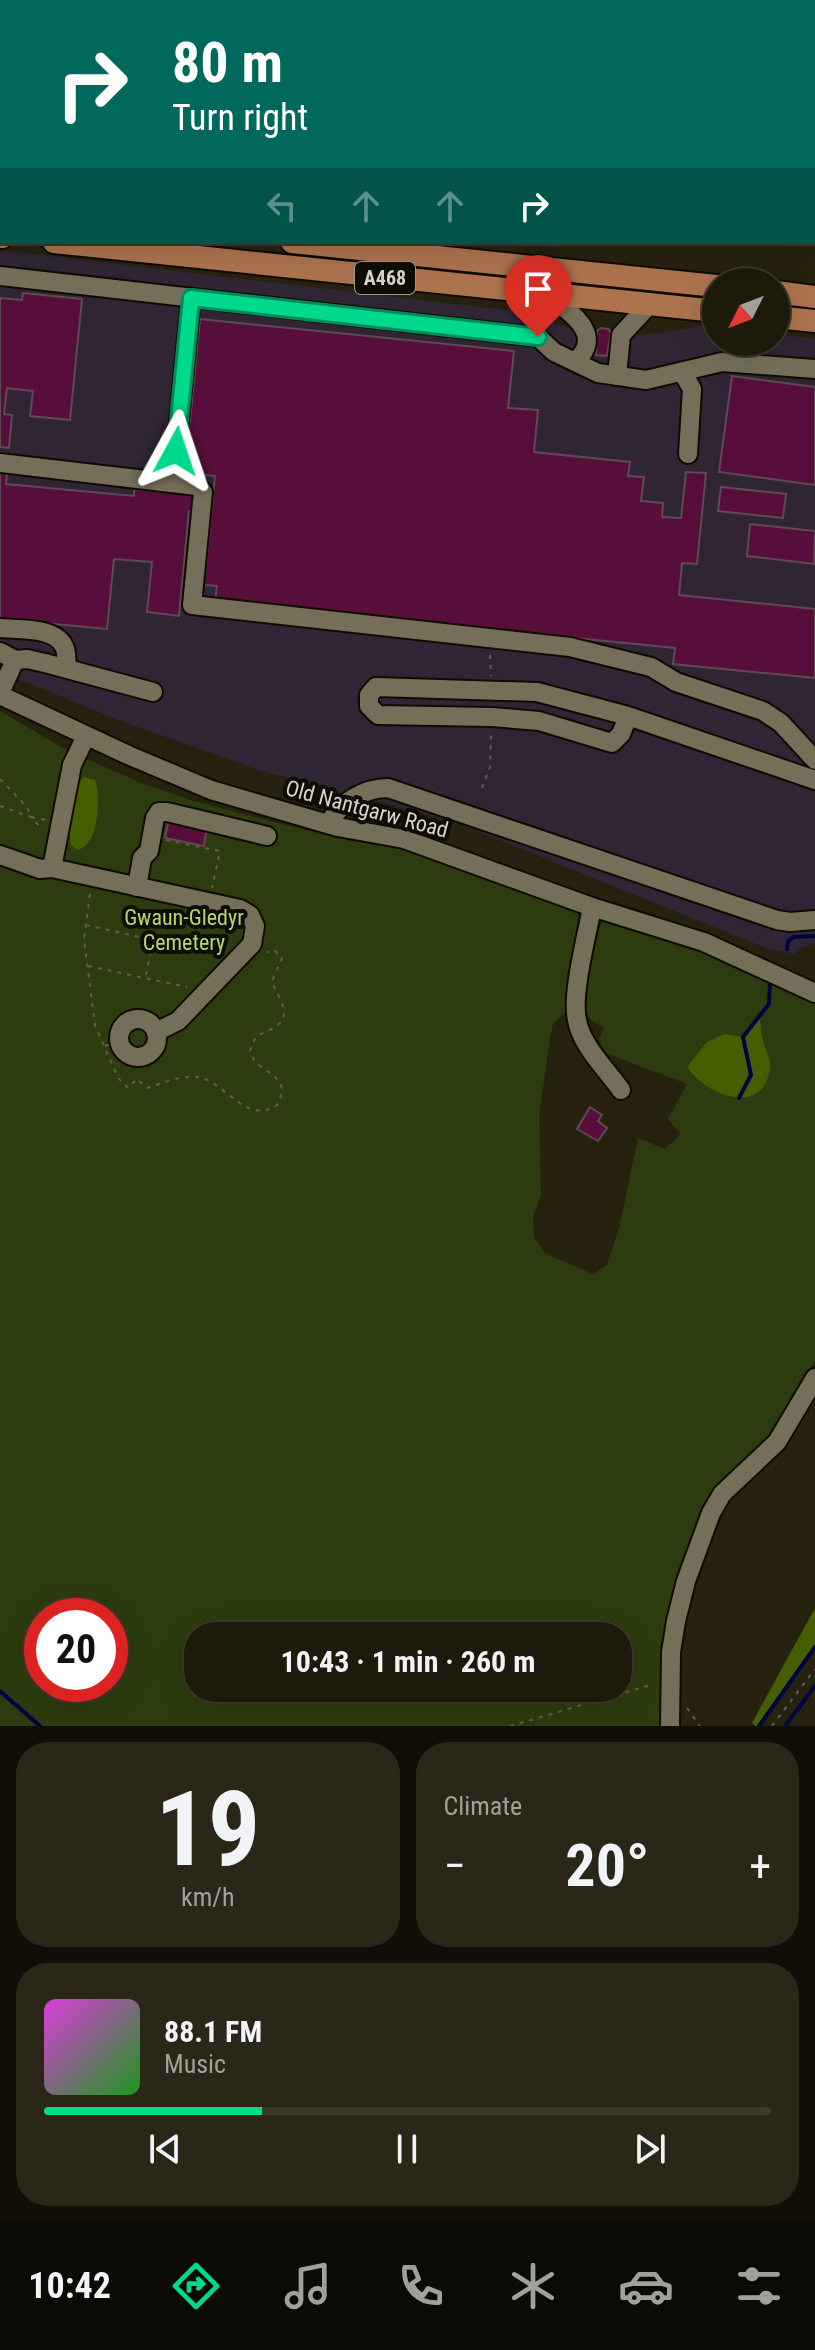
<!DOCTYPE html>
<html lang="en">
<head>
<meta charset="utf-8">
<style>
  :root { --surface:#1d1a0b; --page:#2a2719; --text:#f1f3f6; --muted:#a0a19d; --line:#3b382c; --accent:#00d98c }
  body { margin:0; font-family:"Roboto Condensed",sans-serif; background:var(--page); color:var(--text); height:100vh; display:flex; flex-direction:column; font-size:30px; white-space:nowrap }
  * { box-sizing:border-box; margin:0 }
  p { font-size:26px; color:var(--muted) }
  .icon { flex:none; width:44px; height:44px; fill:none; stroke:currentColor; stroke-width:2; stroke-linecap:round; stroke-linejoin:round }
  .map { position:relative; height:1726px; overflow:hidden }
  .side { display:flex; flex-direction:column; gap:16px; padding:16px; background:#100e06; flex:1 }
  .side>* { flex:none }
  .guide { position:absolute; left:0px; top:0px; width:816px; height:244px; box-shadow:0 8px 32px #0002,0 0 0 2px var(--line); background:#00695c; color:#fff; overflow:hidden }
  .needle { width:52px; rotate:228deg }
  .buttons { position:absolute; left:702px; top:268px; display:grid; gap:16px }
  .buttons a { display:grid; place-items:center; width:88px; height:88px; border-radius:50%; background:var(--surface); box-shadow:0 8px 32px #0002,0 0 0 2px var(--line); font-size:40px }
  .speed { position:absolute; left:24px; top:1598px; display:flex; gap:16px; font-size:40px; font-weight:700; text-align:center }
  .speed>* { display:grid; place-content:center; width:104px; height:104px; border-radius:50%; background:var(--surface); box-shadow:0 8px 32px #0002,0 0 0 2px var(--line); line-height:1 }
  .speed .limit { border:12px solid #d22; background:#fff; color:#111 }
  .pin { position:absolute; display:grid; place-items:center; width:68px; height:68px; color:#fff; margin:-82px -34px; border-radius:50% 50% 50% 0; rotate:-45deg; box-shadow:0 0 8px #0007 }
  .pin .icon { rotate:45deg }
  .me { position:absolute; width:88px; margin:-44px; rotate:5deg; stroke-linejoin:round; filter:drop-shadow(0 0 6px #0008) }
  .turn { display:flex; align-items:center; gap:28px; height:168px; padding:0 40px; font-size:36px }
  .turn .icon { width:104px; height:104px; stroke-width:2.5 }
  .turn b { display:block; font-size:56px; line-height:68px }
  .lanes { display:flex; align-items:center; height:76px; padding:0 40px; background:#0003; justify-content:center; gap:40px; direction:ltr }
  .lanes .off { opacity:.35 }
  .big { font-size:60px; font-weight:700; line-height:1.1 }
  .side .card { flex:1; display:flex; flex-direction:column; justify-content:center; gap:12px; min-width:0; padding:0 28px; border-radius:32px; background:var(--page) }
  .side .dial { align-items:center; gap:0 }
  .dial b { font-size:104px; line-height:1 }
  .song { display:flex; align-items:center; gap:24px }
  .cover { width:96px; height:96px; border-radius:12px; background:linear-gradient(135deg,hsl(300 70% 55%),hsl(120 70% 35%)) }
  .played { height:8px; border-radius:4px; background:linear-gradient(90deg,var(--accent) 30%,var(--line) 30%) }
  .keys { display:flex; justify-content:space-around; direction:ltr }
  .heat { display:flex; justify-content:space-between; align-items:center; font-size:44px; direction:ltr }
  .side .tiles { flex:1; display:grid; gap:16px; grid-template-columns:1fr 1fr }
  .card:last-child { grid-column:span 2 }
  .trip { position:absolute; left:184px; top:1622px; width:448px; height:80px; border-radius:32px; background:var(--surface); box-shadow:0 8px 32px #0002,0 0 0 2px var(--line); font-weight:700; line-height:80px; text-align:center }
  .tabs { display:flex; height:128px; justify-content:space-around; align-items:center; background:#0c0a04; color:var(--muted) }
  .tabs .icon { width:56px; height:56px }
  .tabs .selected { color:var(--accent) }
  .tabs b { font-size:36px; color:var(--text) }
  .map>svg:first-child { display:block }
</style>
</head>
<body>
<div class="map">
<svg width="815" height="1726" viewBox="0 0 815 1726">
  <rect width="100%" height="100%" fill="#27220f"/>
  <polygon fill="#2f2534" points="0,250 522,312 565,327 605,332 645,335 701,326 716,328 716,342 776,342 776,334 815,339 815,944 802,947 794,954 766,948 455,822 259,770 118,720 26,682 0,675"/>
  <path fill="#2d3c0e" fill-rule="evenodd" d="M0,711L70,752L144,784L190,800L313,832L354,841L392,845L442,860L578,911L571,1007L553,1024L550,1038L539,1117L541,1195L533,1217L534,1238L546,1254L593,1274L607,1265L619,1229L638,1138L665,1149L681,1134L668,1119L687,1084L603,1052L599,1039L604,1028C596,1023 588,1020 586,1010C581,988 593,942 602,922H613L704,950L815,1003V1360L774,1437L722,1482L709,1498L697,1527L664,1726H0ZM760,1015L762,1037L770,1061L687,1067C712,1041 704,1035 743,1037ZM42,1616H110V1684H42ZM198,1636H618V1688H198Z"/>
  <g fill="#445f01">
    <polygon points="0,0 815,0 815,159 814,2 2,2 2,187 0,186"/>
    <path d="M84,777L95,780C101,797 99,846 77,850L71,845C67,822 66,794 84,777Z"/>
    <path d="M760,1014C761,1022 760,1031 763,1039C765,1050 772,1059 770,1070C761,1118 705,1094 687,1067L707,1042L724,1034L743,1037Z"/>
    <polygon points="815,1608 815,1647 759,1726 755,1726 752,1723"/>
  </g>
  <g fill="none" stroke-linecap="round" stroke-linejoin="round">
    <g stroke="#000442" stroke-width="4">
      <polyline points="787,949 788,941 794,937 815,936"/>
      <polyline points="739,1098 751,1075 743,1037 769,1004 770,983"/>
      <polyline points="0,1691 40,1726"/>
      <polyline points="759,1726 815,1647"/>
      <polyline points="785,1726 815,1686"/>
    </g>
  </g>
  <g fill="#580e3a" stroke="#5f4953" stroke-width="2">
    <polygon points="23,293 82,299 70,420 30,416 33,391 7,388 4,414 12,415 9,448 0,447 0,298 22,300"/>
    <polygon points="200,319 514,351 508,408 538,410 534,452 630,462 628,476 644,477 641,501 663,503 662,517 681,518 686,472 706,473 697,564 682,563 679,595 815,609 815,678 673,664 675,648 215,602 217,586 204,585 215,476 185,473"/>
    <polygon points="601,328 608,329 611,332 607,356 596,355 597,331"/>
    <polygon points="732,376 815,387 815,485 719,472"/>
    <polygon points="0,473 7,473 6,484 134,496 134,489 196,495 194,512 189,511 179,616 147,612 152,562 114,559 107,629 0,619"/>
    <polygon points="721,487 786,494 783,518 718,511"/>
    <polygon points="750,524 815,531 814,564 747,556"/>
    <polygon points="169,819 207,827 204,846 165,838"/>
    <polygon points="590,1107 602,1115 598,1121 607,1128 598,1141 577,1129"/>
  </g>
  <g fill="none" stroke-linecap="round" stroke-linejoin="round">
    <g stroke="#100b00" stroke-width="22">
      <g id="minor">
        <polyline points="0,276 538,337 554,352 598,373 646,380 722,362 815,369"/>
        <path d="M547,295C567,310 606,333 576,361"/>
        <polyline points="683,373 692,389 688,454"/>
        <polyline points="617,376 621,335 649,305"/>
        <polyline points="0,463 197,486 203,492 192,605 570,647 651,667 676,682 763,711 781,723 815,760"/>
        <polyline points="173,482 191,298"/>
        <path d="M0,628C18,630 58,626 65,649C67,654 66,663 67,668"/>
        <polyline points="0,652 15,660 0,693"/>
        <polyline points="15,660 27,659 45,663 153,692"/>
        <polyline points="0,695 128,755 211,790 338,827 404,839 592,907 704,942 815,993"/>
        <polyline points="628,716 537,692 376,687 369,695 369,706 378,715 492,717 539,721 612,743 621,734 628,716 815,780"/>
        <path d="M329,824C339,802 365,788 388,788L777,920L790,922L815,920"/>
        <polyline points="0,855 40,869 52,868 240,909 250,915 255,926 252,944 178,1021 156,1032"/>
        <polyline points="52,868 72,765 86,736"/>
        <polyline points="137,887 142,858 149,851 155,818 159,812 167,812 267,836"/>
        <path d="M592,907C587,936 571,994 577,1020C581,1045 607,1070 621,1090"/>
        <circle cx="138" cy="1038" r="19"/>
        <polyline points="670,1726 671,1652 676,1621 686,1581 711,1513 722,1494 777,1442 815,1378"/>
      </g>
    </g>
    <g stroke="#100b00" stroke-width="26">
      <g id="major">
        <polyline points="0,212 2,212"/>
        <polyline points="0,236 2,237"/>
        <polyline points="54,242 716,311"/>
        <polyline points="292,242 716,286"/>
        <polyline points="776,292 815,297"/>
        <polyline points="776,317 815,321"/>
      </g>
    </g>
    <g stroke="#615c4b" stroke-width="2" stroke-dasharray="4 6" stroke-linecap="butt">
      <polyline points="645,0 650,2"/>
      <polyline points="814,68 815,68"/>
      <polyline points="490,655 491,676"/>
      <polyline points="0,779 27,807 31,817 46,820"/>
      <polyline points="482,788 490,767 491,734"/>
      <polyline points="0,806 31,817 43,830"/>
      <polyline points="166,840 220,851 212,888"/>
      <path d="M90,894L84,939L95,1025L118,1078L128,1088L137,1079L147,1088C163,1083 181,1075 198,1077C226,1082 247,1126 277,1105C295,1073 256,1075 250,1051L255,1038C261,1033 267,1032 273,1028C296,1016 276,996 272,981L282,958L275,951L267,952"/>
      <polyline points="86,925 220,955"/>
      <polyline points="88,966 187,987"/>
      <polyline points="146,975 160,907"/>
      <polyline points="105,1046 119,1041"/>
      <polyline points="687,1708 700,1726"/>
      <polyline points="510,1726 654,1684"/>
      <polyline points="772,1726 815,1669"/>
    </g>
    <use href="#minor" stroke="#756f5a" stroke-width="18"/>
    <use href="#major" stroke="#ac734e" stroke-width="22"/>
  </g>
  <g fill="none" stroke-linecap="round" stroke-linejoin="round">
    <g stroke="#008d5b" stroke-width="20">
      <polyline id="route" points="176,451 191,298 538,337"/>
    </g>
    <use href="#route" stroke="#00d98c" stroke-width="14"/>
  </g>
  <g text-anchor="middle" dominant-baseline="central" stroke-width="8" stroke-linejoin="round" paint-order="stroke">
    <rect fill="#0e0c05" stroke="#9b988e" stroke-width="2" x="355" y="262" width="60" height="32" rx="6"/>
    <g font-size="20" font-weight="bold" fill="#d8d4c9">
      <text x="385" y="278">A468</text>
    </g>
    <g font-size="22" fill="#d8d4c9" stroke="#0e0c05">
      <text transform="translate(367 809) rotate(15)">Old Nantgarw Road</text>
    </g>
    <g font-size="22" fill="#b2da6e" stroke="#0e0c05">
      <text x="184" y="917">Gwaun-Gledyr<tspan x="184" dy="25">Cemetery</tspan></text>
    </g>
  </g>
</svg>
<div class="buttons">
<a><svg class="needle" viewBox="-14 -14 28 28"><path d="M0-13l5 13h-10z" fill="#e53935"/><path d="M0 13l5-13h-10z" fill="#a0a19d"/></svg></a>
</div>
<div class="speed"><div class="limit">20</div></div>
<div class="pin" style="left:538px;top:337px;background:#d93025"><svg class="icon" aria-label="arrive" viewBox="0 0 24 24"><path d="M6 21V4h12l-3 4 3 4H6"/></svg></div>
<svg class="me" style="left:176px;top:451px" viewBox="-20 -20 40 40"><path d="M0-17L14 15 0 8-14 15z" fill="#00d98c" stroke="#fff" stroke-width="4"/></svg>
<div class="trip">10:43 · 1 min · 260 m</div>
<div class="guide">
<div class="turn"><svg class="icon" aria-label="right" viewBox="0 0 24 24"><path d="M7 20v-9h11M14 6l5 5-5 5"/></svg><div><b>80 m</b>Turn right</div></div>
<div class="lanes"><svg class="icon off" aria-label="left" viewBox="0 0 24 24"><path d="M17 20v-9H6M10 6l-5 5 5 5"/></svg><svg class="icon off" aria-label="ahead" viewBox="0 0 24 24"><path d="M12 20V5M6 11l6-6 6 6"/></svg><svg class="icon off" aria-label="ahead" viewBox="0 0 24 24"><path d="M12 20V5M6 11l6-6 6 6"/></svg><svg class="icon" aria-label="right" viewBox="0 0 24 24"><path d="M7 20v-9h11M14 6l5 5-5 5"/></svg></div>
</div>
</div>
<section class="side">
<div class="tiles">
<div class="card dial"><b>19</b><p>km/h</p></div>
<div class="card"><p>Climate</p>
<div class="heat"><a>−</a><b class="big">20°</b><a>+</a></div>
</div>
<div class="card">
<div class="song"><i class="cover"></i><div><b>88.1 FM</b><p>Music</p></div></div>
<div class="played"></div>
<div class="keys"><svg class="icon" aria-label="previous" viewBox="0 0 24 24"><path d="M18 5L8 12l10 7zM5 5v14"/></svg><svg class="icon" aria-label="pause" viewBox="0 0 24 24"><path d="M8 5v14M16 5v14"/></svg><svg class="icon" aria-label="next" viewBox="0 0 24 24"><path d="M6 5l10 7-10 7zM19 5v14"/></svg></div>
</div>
</div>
</section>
<nav class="tabs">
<b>10:42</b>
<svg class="icon selected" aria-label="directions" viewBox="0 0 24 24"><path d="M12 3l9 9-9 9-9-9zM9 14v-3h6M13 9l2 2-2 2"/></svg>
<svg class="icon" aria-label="music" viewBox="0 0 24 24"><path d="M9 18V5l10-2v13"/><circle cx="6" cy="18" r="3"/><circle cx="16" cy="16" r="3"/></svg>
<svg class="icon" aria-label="phone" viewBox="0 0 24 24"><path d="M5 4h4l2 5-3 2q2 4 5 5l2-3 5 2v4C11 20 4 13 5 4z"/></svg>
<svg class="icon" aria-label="climate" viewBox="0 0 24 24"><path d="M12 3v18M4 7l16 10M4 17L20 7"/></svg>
<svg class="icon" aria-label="car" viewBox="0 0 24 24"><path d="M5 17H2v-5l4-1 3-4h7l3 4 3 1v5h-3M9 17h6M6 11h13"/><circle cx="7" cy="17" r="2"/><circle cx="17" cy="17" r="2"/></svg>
<svg class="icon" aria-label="filters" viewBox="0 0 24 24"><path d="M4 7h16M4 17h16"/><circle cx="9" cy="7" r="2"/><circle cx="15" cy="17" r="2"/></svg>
</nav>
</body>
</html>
